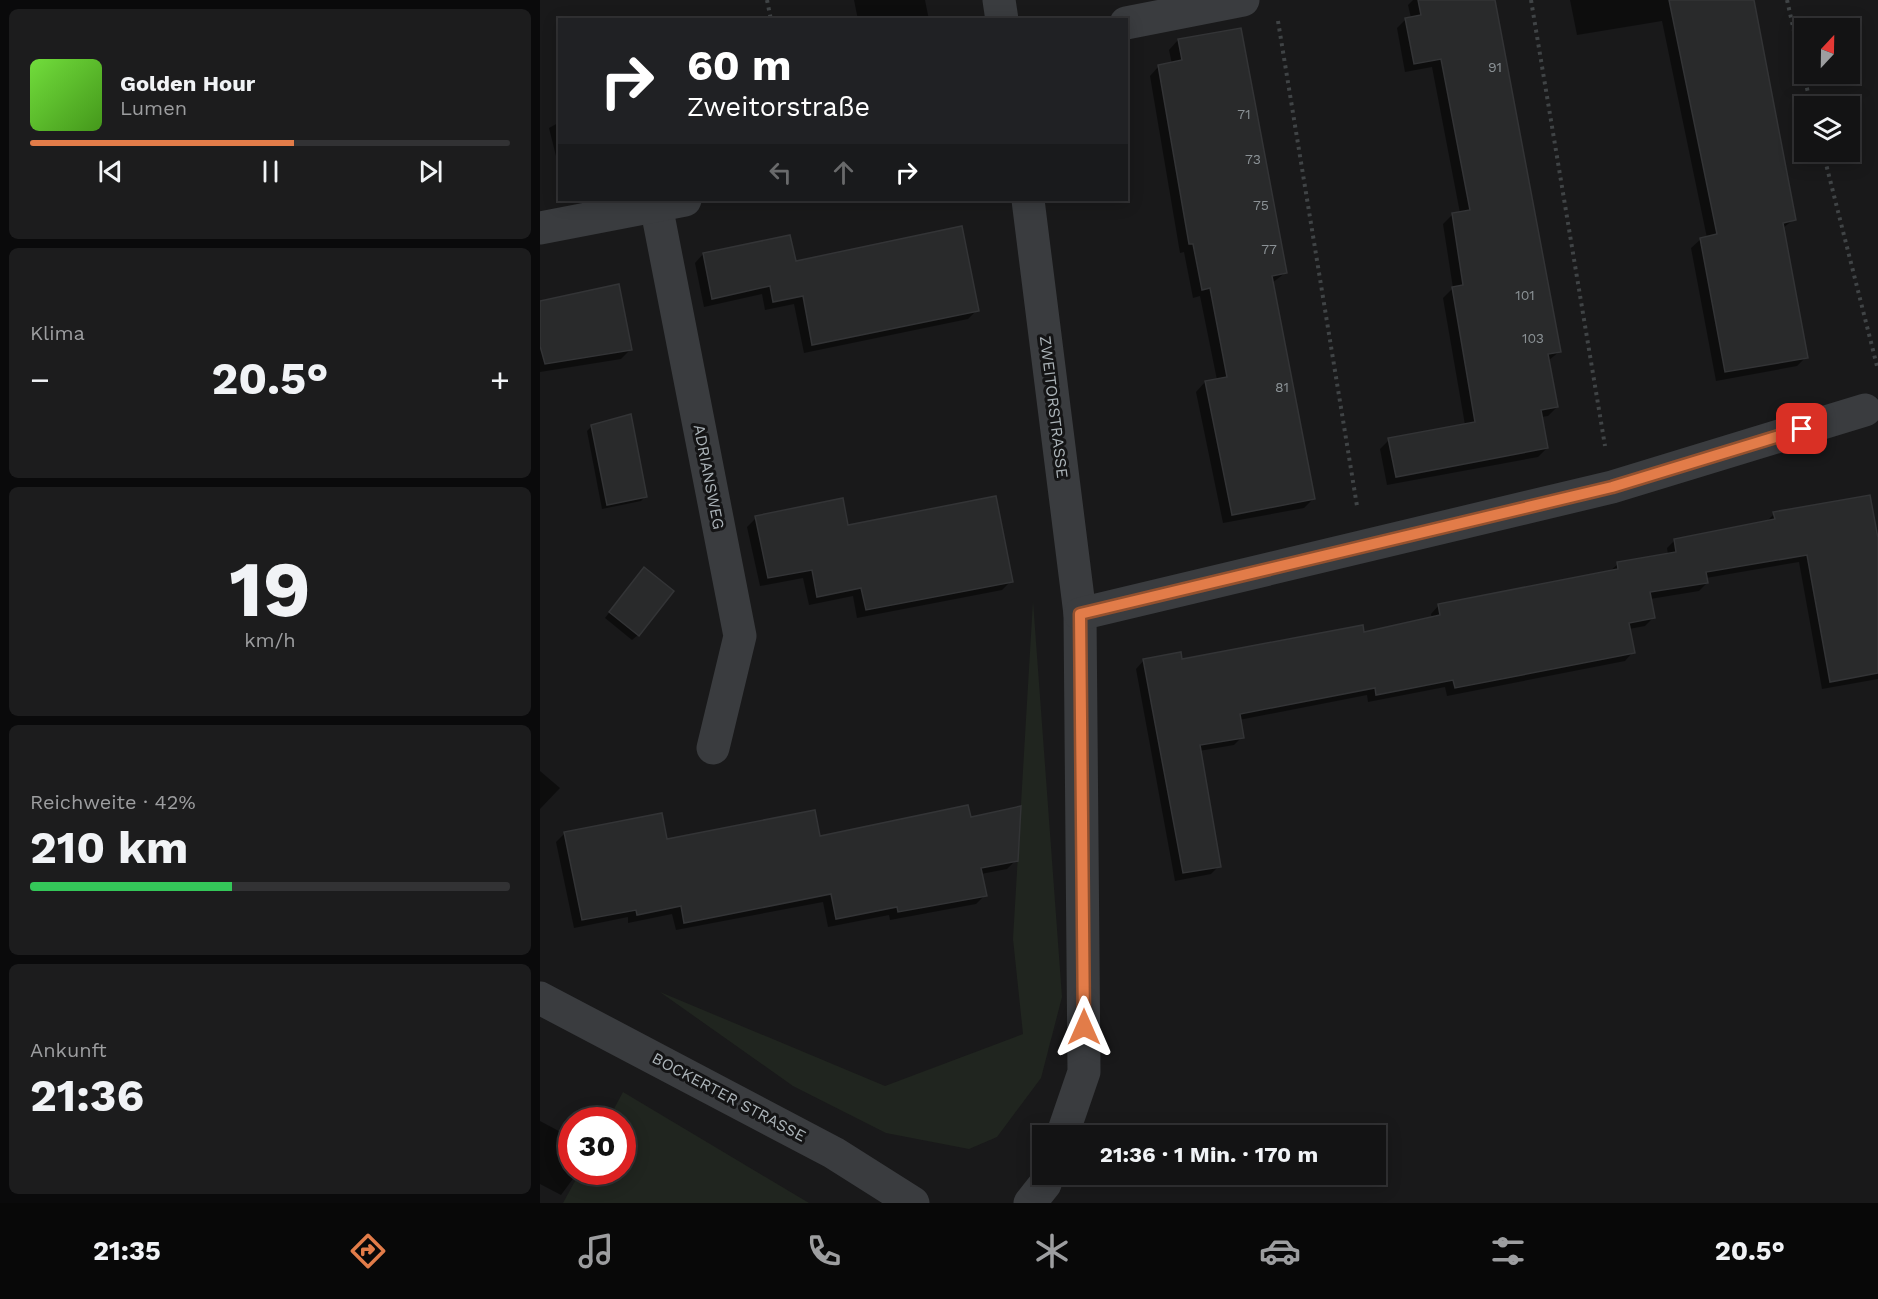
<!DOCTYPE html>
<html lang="de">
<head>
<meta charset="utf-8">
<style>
  :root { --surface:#131314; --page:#1c1c1d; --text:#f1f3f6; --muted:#9d9ea0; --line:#323234; --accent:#e27c49 }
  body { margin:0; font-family:"Work Sans",sans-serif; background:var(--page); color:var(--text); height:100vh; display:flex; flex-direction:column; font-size:22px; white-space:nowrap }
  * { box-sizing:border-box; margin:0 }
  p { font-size:20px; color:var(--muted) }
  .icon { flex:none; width:33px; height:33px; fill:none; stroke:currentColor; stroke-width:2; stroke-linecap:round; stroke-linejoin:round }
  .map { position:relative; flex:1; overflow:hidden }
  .details { display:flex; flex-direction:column; gap:9px; padding:9px; background:#0a0a0b; width:540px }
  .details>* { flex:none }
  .guide { position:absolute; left:18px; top:18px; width:570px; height:183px; border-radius:0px; box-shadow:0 3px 15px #0003,0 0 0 2px var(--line); background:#202124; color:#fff; overflow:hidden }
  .needle { width:39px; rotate:22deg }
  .tools { position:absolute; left:1254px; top:18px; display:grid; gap:12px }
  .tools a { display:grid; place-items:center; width:66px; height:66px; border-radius:0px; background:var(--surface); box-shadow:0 3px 15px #0003,0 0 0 2px var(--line); font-size:30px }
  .speed { position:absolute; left:18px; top:1107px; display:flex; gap:12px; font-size:30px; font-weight:700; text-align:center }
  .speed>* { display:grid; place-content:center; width:78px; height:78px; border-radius:50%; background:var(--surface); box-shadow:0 3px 15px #0003,0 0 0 2px var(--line); line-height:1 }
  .speed .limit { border:9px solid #d22; background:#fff; color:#111 }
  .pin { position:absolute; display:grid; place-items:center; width:51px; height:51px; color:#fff; margin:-26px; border-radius:12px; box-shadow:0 3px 9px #0006 }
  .me { position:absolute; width:66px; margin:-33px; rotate:0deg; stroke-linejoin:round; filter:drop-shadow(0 0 4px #0008) }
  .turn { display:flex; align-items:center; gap:21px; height:126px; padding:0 30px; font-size:27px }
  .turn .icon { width:78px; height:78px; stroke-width:2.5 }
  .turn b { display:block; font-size:42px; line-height:51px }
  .lanes { display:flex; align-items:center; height:57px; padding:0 30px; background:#0003; justify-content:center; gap:30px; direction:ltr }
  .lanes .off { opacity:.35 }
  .big { font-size:45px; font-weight:700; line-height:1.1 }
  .details .card { flex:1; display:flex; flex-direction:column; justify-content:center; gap:9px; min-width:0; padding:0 21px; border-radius:9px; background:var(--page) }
  .details .dial { align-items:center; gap:0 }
  .dial b { font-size:78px; line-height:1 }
  .song { display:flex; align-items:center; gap:18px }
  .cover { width:72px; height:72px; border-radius:9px; background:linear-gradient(135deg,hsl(100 70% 55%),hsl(100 70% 35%)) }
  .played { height:6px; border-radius:3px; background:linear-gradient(90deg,var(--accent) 55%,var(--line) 55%) }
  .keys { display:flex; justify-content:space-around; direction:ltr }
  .heat { display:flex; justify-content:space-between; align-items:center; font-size:33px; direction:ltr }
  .charge { height:9px; border-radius:4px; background:linear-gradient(90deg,#34c759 42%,var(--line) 0) }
  .trip { position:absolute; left:492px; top:1125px; width:354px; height:60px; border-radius:0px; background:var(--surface); box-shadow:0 3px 15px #0003,0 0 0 2px var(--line); font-weight:700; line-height:60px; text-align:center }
  .tabs { display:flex; height:96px; justify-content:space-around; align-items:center; background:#080808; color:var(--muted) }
  .tabs .icon { width:42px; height:42px }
  .tabs .selected { color:var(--accent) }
  .tabs b { font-size:27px; color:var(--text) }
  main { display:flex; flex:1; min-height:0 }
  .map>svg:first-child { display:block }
</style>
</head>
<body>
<main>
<section class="details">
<div class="card">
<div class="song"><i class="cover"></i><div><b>Golden Hour</b><p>Lumen</p></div></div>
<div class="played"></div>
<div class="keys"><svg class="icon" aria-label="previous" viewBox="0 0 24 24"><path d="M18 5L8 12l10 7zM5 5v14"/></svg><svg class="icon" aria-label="pause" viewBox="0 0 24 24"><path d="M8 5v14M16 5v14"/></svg><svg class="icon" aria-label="next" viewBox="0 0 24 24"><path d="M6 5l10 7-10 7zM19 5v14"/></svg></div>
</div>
<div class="card"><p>Klima</p>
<div class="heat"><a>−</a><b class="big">20.5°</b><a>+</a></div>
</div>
<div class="card dial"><b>19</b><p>km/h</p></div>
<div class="card"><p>Reichweite · 42%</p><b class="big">210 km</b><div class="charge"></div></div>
<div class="card"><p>Ankunft</p><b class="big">21:36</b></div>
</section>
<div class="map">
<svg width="1338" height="1203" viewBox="0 0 1338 1203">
  <rect width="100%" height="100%" fill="#19191a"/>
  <g fill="#20251f">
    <polygon points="493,601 522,997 501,1078 457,1137 429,1149 346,1133 253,1086 120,992 345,1086 483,1034 473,939"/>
    <polygon points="83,1092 269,1203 23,1203 40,1172 82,1172 82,1120 68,1120"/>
  </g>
  <g fill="#0007">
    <polygon points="314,0 385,0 389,20 318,20"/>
    <polygon points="873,0 925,0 1020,351 1008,361 1017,407 1008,416 1001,417 1007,448 998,457 847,485 840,449 849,440 925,425 903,298 913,288 903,224 912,215 920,213 892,67 865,72 857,28 866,19 871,18 868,5"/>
    <polygon points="1030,0 1212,0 1254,219 1242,229 1266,357 1257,366 1176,381 1151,248 1161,239 1167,238 1122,21 1037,35"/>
    <polygon points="638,40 745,273 732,283 773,499 764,508 683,523 656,392 665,382 677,380 660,296 653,298 644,252 640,253 610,76 619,66 632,64 629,50"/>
    <polygon points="20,122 20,164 18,164 9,128"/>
    <polygon points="163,254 254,263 437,310 428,319 264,353 254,304 225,310 222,294 164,307 155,263"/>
    <polygon points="0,302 91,349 81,359 0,372"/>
    <polygon points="52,426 106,496 101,501 62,509 47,431"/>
    <polygon points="1234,514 1338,534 1338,679 1282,689 1259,562 1166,578 1167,583 1159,591 1110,599 1113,618 1105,626 1089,629 1093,652 1085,661 907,696 905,687 828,702 827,695 699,720 702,737 694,745 659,751 679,866 671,874 635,881 596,669 604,660 641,661 823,634 892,619 891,614 899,605 1069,572 1078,564 1128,555 1127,548 1135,540 1226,522"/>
    <polygon points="216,518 471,581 462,590 317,618 313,596 269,605 263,578 220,586 207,527"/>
    <polygon points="99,574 98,635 92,640 65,618"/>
    <polygon points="0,771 20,788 0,809"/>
    <polygon points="429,819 476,860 467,869 441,874 445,895 436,904 350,920 349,915 288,927 283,902 136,930 132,914 88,923 88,917 34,928 16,842 25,833 126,841 279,838"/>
    <polygon points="0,1121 32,1138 32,1172 38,1172 21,1195 0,1184"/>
  </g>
  <g fill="#292a2b" stroke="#333436" stroke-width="1.5">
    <polygon points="878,0 955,0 1021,352 1008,354 1018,407 1001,410 1008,448 856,477 848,438 935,422 912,287 923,285 912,213 930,210 901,59 874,64 865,18 881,15"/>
    <polygon points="1129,0 1214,0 1256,220 1243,223 1268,358 1185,372 1160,238 1177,234"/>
    <polygon points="701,28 747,273 732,276 775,499 692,515 665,381 687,377 670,288 662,290 653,244 649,244 618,65 642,60 638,39"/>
    <polygon points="422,226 439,311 272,345 263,296 233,302 230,286 172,299 163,253 250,235 256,261"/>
    <polygon points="79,284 92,350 5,364 0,346 0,301"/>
    <polygon points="91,414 107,497 67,505 51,425"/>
    <polygon points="1330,495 1338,538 1338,673 1290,682 1267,555 1166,572 1168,583 1110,592 1115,618 1089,623 1095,653 915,688 913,680 836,695 835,688 700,714 704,738 660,745 681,867 643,873 603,659 641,652 642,659 823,625 824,632 900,615 898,604 1078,569 1077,562 1136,552 1134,539 1235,519 1233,512"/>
    <polygon points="456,496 473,582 326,610 321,588 277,597 272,570 228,578 215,516 303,498 308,525"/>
    <polygon points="104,567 134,591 99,636 69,612"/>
    <polygon points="428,805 431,817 481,806 478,861 441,868 447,896 358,912 357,907 296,919 291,894 144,923 141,906 97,915 96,910 42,920 24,832 122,813 127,839 275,810 280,836"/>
  </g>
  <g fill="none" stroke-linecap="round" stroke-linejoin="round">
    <g stroke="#404446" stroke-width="4" stroke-dasharray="3 4.5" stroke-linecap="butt">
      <polyline points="227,0 231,20"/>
      <polyline points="991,0 1065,446"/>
      <polyline points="1247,0 1271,106"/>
      <polyline points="738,21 817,506"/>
      <polyline points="1283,152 1338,370"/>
    </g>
    <g stroke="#3a3c3f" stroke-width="33">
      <polyline points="459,0 462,20"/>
      <polyline points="586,23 703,0"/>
      <polyline points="488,200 540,614 544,1072 522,1136"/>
      <polyline points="116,205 200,636 173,748"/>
      <polyline points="0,228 145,200"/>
      <polyline points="540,614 1072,487 1325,410"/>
      <polyline points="490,1203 505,1184 508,1174"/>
    </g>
    <polyline stroke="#3a3c3f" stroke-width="33" points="0,998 294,1153 373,1203"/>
  </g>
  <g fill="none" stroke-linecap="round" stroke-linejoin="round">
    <g stroke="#93512f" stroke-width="15">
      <polyline id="route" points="544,1027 540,614 1072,487 1262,429"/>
    </g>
    <use href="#route" stroke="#e27c49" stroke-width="10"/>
  </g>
  <g text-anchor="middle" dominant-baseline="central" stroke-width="6" stroke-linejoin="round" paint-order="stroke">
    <g font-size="14" fill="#8b9296">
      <text x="955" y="67">91</text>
      <text x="704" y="114">71</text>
      <text x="713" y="159">73</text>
      <text x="721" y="205">75</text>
      <text x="729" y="249">77</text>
      <text x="985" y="295">101</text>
      <text x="993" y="338">103</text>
      <text x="742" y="387">81</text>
    </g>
    <g font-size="16" fill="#acb4b9" stroke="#141415">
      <text transform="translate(514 407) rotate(83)">ZWEITORSTRASSE</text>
      <text transform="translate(169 477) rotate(79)">ADRIANSWEG</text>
      <text transform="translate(189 1097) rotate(28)">BOCKERTER STRASSE</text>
    </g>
  </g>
</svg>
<div class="tools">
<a><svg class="needle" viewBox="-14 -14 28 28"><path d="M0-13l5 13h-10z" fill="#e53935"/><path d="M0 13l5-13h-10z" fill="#9d9ea0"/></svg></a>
<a><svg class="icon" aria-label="layers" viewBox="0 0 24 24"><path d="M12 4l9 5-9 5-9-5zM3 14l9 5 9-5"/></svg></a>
</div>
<div class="speed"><div class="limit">30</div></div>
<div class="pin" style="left:1262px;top:429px;background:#d93025"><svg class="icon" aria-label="arrive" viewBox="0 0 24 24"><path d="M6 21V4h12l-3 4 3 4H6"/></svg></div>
<svg class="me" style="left:544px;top:1027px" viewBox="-20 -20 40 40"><path d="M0-17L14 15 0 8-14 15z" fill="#e27c49" stroke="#fff" stroke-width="4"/></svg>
<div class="trip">21:36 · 1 Min. · 170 m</div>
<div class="guide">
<div class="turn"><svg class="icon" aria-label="right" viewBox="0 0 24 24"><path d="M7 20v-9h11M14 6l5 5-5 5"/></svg><div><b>60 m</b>Zweitorstraße</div></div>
<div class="lanes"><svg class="icon off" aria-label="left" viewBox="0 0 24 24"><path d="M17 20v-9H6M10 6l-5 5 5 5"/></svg><svg class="icon off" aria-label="ahead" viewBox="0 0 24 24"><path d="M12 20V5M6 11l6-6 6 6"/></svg><svg class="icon" aria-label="right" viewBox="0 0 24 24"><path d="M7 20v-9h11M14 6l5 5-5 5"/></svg></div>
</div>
</div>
</main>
<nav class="tabs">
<b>21:35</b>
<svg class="icon selected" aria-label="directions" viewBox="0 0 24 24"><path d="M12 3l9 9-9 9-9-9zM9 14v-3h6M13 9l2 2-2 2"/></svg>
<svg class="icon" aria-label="music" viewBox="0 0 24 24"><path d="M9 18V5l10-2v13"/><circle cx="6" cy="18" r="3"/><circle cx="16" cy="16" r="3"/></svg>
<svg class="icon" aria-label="phone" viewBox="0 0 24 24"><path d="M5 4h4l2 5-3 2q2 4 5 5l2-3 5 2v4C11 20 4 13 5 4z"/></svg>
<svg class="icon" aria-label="climate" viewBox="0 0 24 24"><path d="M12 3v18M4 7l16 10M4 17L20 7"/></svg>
<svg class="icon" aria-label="car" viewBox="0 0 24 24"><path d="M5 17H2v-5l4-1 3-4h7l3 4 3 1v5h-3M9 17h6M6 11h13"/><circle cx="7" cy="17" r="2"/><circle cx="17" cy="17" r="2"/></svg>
<svg class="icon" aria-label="filters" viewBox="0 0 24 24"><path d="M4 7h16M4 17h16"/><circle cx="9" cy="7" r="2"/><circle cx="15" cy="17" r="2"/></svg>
<b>20.5°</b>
</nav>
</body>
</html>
